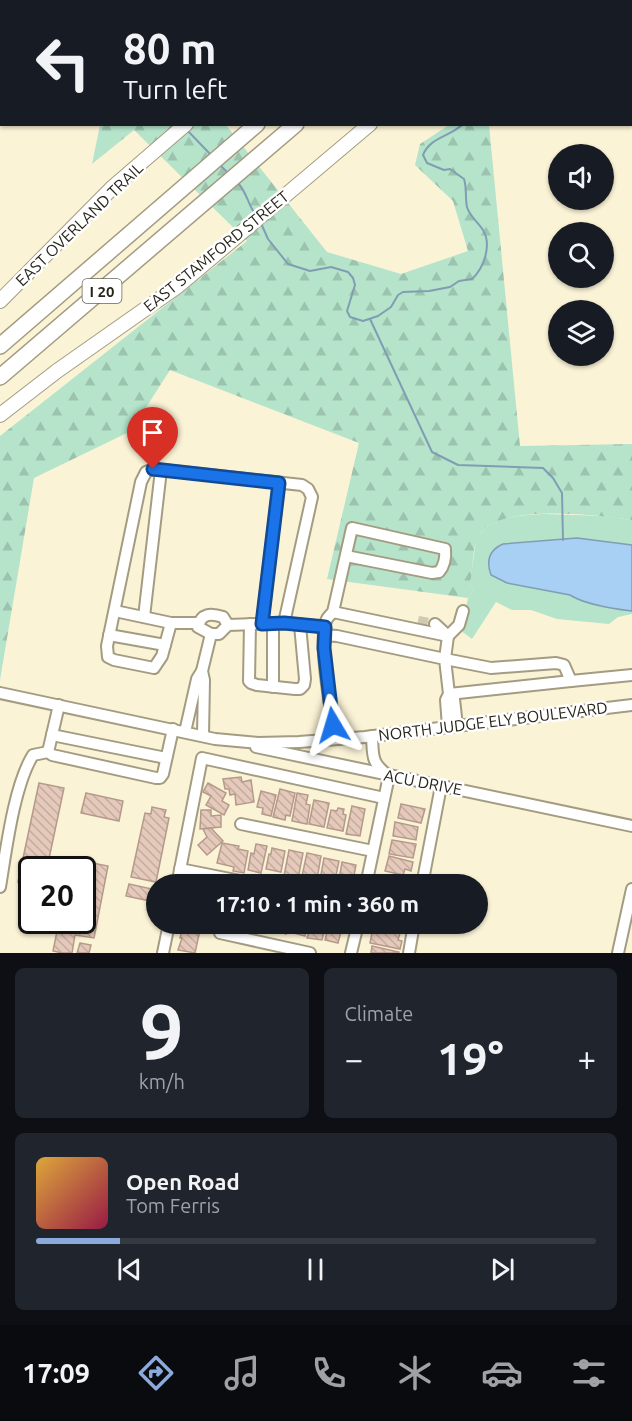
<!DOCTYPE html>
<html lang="en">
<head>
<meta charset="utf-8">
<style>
  :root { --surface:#171b24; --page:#20242c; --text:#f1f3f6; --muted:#9ea1a6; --line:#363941; --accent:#8baadb }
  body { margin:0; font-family:Ubuntu,sans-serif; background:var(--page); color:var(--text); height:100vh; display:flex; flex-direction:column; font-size:22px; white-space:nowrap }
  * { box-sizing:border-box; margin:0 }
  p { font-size:20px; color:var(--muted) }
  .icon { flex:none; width:33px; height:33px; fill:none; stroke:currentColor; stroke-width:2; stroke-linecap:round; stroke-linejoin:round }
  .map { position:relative; height:953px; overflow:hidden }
  .side { display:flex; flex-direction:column; gap:15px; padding:15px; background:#0d0f14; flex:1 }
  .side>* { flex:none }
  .hud { position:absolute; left:0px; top:0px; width:633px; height:126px; box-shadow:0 2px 4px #0004; background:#171b24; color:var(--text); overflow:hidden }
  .fabs { position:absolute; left:548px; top:144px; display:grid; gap:12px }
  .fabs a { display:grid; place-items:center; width:66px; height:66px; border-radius:50%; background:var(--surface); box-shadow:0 2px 4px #0004; font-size:30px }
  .speed { position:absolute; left:18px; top:856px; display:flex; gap:12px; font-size:30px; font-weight:700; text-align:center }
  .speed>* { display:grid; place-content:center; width:78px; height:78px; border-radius:50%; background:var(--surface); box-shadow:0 2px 4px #0004; line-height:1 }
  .speed .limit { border:3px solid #111; border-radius:9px; background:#fff; color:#111 }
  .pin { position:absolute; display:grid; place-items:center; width:51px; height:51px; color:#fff; margin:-62px -26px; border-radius:50% 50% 50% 0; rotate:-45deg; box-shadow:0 0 6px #0007 }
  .pin .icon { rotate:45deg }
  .me { position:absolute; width:66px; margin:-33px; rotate:353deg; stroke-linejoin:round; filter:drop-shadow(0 0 4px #0008) }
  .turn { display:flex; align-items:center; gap:21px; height:126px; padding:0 24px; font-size:27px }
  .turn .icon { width:78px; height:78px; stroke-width:2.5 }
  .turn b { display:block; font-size:42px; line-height:51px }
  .big { font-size:45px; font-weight:600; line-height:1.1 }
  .side .card { flex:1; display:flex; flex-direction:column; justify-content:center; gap:9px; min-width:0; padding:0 21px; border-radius:9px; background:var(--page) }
  .side .dial { align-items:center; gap:0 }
  .dial b { font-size:78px; line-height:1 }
  .song { display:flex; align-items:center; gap:18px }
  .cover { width:72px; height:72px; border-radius:9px; background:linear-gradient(135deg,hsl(40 70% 55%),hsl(340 70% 35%)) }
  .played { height:6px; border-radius:3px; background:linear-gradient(90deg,var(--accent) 15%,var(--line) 15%) }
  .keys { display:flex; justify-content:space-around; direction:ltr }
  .heat { display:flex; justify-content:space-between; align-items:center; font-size:33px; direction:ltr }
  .side .tiles { flex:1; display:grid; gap:15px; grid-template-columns:1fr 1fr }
  .card:last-child { grid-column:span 2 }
  .trip { position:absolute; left:146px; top:874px; width:342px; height:60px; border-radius:30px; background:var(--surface); box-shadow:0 2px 4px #0004; font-weight:600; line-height:60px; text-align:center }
  .dock { display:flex; height:96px; justify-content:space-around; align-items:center; background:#090b0e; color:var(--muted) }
  .dock .icon { width:42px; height:42px }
  .dock .on { color:var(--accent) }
  .dock b { font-size:27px; color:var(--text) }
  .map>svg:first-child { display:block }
</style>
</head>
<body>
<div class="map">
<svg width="632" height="953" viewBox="0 0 632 953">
  <defs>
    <pattern id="forest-firs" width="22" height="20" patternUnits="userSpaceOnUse" patternTransform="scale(1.5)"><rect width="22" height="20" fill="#b5e4cb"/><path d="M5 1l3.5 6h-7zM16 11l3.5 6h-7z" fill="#9cc3ae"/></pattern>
    <pattern id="building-back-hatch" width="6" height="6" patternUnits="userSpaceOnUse" patternTransform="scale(1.5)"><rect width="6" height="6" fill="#e5c9ba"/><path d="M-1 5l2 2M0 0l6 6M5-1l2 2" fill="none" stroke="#c4ac9f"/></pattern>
  </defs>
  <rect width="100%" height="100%" fill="#fbf3d6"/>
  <path fill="#b5e4cb" d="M544,514L604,516L632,520V614L618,617L609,624L557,619L531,610H512L496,602L472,639L461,631L468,598L474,590L470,583L476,540C490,515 518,516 544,514Z"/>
  <g fill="url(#forest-firs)">
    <polygon points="125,0 302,0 125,1"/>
    <path d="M100,125H226L327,252L401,274L468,251L453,201L415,165L420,144L449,125H489L520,446L632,444V520C599,515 500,503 480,534C471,547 474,568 470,583L474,590L468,598L327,579L359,443L170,370L131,431L34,478L0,680V436L247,241L134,130L92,164Z"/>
  </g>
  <path fill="#a7d0f4" stroke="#819db3" stroke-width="1.5" d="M577,538L632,545V611C615,609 584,604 570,595L507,583L491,575C486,561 489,550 503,544Z"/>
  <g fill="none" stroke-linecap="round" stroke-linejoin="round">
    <g stroke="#819db3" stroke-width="2">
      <polyline points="242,2 242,0"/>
      <polyline points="186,129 211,155"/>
      <polyline points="219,164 230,175"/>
      <path d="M238,183C247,193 248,204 255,214"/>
      <path d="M260,221L268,239L288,264L310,271L331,267L348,272L353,278L355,285L347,311L350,317L363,321L378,316L391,307L398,295L403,292L429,291L450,287L459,281L472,279C484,268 492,245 483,230C478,222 470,217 467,207C465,197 467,188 464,179L450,169L444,170L427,163L423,155C430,137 450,137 463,124"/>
      <polyline points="370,319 432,452 458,465 543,468 553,478 562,493 563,540"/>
    </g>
  </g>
  <g fill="url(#building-back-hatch)" stroke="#b59a8c" stroke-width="1.5">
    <polygon points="241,777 242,782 251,780 254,802 236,805 235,794 230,795 229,789 225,789 223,779"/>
    <polygon points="39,783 64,788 47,868 22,863"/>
    <polygon points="208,783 226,793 222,801 229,805 224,815 206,805 211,796 203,792"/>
    <polygon points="280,789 295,793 290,816 286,815 285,820 273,817"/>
    <polygon points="261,791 276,795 271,816 262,814 263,808 257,807"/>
    <polygon points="86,793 123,801 119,821 81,813"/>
    <polygon points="297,793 308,795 306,804 310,805 307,824 292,821"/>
    <polygon points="314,800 329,803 324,827 309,824"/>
    <polygon points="401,804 425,809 421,823 398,818"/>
    <polygon points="352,806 365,809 360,836 346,834"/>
    <polygon points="152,807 166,810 164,817 169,818 156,882 131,877 145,813 151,814"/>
    <polygon points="338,808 344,809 343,814 346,815 343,831 327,828 331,810 337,811"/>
    <polygon points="201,810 211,810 211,816 221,815 221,827 200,829"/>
    <polygon points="395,822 418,827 416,840 393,836"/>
    <polygon points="211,828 223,841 207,855 198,845 207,837 203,829"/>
    <polygon points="392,840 416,844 413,858 389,854"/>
    <polygon points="222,843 239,846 238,849 248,851 244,873 233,871 234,867 217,863"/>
    <polygon points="256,844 267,846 261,873 248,870 251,853 254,854"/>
    <polygon points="272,848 285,851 281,872 266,869 269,854 271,854"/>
    <polygon points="289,850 303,853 298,879 284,876"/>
    <polygon points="307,853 321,856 317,879 302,876"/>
    <polygon points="389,856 413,862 411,871 405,869 403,875 385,871"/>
    <polygon points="324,858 339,861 335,880 328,878 327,881 320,880"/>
    <polygon points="72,859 108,866 94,938 75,935 72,953 62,953 53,951 59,921 82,921 82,870 70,870"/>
    <polygon points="342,862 356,865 352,885 338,885"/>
    <polygon points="20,870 32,872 32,884 18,882"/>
    <polygon points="384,876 398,877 398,879 407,880 406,885 382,885"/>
    <polygon points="129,884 152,889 150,901 126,896"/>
    <polygon points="274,924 288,924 286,934 272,930"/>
    <polygon points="292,924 307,924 305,936 290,932"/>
    <polygon points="312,924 326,924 322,940 307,938"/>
    <polygon points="329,924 343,924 338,943 325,940"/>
    <polygon points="183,926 200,930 195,953 178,950 182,938 180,938"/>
    <polygon points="373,928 400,933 398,940 402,941 400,949 370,943"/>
    <polygon points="80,943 91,945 89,953 77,953"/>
    <polygon points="372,946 399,952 399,953 371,953"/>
  </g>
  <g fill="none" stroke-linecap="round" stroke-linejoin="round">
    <polyline stroke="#d1cab1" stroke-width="10" stroke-dasharray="10 5" stroke-linecap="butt" points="418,621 435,624"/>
    <g stroke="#a39c82" stroke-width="14">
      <g id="minor">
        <polyline points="115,611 171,623 198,623"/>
        <polyline points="333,612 448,636 445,659 491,668 556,663 564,665 571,681 632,675"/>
        <polyline points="144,617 161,470"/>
        <polyline points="171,623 162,656 154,668 114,660 108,657 107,646 141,482 146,472 153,469 302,485 308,489 312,497 284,623"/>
        <polyline points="250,624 249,681 251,683 257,685 295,689 300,689 304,685 305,679 300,625"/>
        <polyline points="262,624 279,483"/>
        <polyline points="435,624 448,636 459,625 463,611"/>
        <path d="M228,625L219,634H211L198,627C201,613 211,613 223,617L228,625L284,623L325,627"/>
        <polyline points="109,635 165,645"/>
        <polyline points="324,635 337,636 445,659 449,694 446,700 448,727"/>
        <polyline points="202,671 211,634"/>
        <polyline points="273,687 273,623"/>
        <polyline points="0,693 215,739 258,743 299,742 365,737 632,705"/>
        <polyline points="449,694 571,681"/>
        <polyline points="449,694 454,699 457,726"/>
        <polyline points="59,705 48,752 52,755 156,778 160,778 163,774 173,729"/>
        <polyline points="185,732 197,679 202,671 204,680 203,736"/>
        <polyline points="52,735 166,758"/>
        <path d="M335,739C332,715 317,638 327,619C328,617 331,614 333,612L352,528L445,549C446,558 445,565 439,572L432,573L346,556"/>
        <polyline points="256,747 632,826"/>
        <polyline points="241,824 373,851"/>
        <polyline points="180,869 260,885"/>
        <polyline points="177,885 202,758 384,798"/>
        <path d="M366,885L389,776C371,763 373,756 372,736"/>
        <polyline points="422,885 441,786"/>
        <path d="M0,887C6,851 14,785 33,755L48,752"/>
        <polyline points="220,933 310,953"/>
        <polyline points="163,953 169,924"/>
        <polyline points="351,953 358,924"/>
        <polyline points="409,953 414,924"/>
        <polyline points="618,953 632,889"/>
      </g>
    </g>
    <g stroke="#a39c82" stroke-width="16">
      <g id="major">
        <polyline points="330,2 332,0"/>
        <polyline points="514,2 516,0"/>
        <polyline points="0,301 113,187 186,124"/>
        <polyline points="0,415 57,371 178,286 370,124"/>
      </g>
    </g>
    <g stroke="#a39c82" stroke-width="18">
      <g id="highway">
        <polyline points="400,2 402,0"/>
        <polyline points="439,2 440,0"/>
        <polyline points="0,346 257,124"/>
        <polyline points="0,377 296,124"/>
      </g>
    </g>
    <use href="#minor" stroke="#fff" stroke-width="10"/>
    <use href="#major" stroke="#fff" stroke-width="14"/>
    <use href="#highway" stroke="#fff" stroke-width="15"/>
  </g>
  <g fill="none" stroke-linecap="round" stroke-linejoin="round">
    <g stroke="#114b97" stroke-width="15">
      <polyline id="route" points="153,469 279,483 262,624 284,623 325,627 324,648 333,725"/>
    </g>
    <use href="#route" stroke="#1a73e8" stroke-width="10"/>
  </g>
  <g text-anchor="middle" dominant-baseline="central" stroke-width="5" stroke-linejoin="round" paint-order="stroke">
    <rect fill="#fff" stroke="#68665f" stroke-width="1.5" x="82.5" y="279" width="39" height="24" rx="4.5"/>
    <g font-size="15" font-weight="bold" fill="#28251b">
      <text x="102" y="291">I 20</text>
    </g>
    <g font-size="16" fill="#28251b" stroke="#fff">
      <text transform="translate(79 224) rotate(-44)">EAST OVERLAND TRAIL</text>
      <text transform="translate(216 251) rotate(-39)">EAST STAMFORD STREET</text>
      <text transform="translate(493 721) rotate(-7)">NORTH JUDGE ELY BOULEVARD</text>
      <text transform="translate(423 782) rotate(11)">ACU DRIVE</text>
    </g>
  </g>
</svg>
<div class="fabs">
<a><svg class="icon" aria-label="sound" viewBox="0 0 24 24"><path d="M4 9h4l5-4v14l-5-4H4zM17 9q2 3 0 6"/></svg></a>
<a><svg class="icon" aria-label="search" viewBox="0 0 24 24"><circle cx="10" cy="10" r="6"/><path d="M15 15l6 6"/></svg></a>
<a><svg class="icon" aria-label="layers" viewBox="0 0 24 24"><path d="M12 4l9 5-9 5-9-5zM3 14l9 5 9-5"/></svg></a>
</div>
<div class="speed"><div class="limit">20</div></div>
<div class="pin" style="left:153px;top:469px;background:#d93025"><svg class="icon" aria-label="arrive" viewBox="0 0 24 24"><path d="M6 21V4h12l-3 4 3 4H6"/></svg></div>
<svg class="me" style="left:333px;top:725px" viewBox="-20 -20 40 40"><path d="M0-17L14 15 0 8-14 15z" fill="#1a73e8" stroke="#fff" stroke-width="4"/></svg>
<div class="trip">17:10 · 1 min · 360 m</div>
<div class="hud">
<div class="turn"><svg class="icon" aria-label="left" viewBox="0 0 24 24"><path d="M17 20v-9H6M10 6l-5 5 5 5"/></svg><div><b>80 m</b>Turn left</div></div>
</div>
</div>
<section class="side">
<div class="tiles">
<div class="card dial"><b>9</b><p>km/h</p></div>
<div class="card"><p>Climate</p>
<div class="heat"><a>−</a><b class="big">19°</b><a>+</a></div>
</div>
<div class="card">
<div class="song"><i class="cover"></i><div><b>Open Road</b><p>Tom Ferris</p></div></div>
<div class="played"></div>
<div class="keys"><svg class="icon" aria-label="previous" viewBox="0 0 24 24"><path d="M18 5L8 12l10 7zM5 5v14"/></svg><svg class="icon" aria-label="pause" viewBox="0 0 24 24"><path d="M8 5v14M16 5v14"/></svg><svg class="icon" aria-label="next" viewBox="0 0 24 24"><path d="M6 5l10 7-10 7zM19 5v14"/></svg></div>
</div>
</div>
</section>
<nav class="dock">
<b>17:09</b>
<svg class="icon on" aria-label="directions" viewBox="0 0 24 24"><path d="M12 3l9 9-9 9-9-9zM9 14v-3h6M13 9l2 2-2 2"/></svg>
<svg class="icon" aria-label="music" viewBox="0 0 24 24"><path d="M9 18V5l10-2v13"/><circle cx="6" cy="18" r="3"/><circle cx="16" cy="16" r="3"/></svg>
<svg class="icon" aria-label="phone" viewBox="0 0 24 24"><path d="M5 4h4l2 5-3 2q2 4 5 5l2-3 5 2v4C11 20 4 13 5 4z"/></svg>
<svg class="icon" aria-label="climate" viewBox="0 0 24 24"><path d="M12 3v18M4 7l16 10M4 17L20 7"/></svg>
<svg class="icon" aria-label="car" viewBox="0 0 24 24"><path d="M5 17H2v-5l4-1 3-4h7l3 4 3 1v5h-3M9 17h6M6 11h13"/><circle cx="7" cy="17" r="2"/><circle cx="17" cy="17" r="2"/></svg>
<svg class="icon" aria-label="filters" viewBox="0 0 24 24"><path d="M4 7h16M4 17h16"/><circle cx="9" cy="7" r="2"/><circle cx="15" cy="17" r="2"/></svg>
</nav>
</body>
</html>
